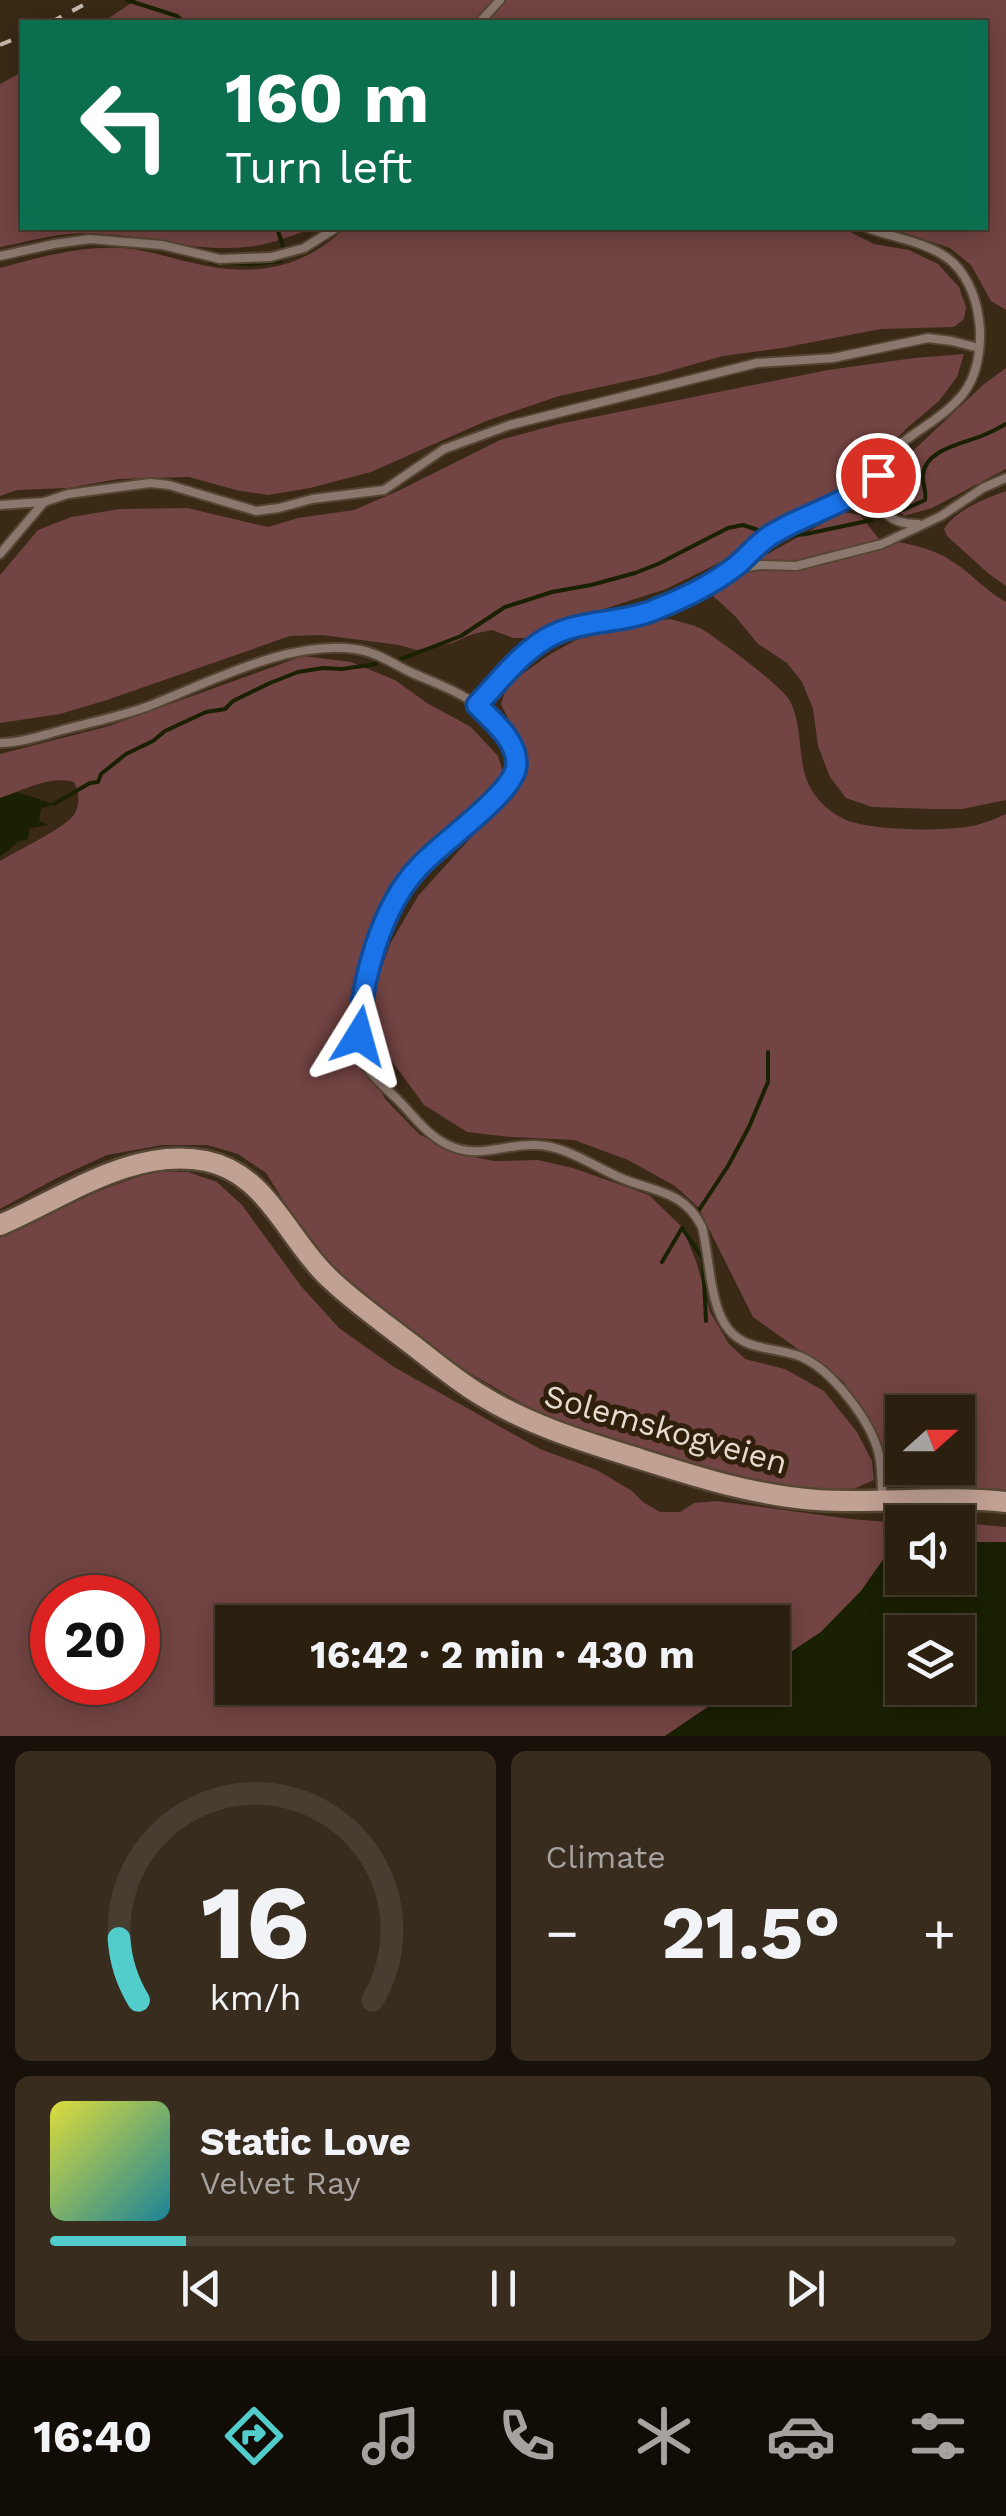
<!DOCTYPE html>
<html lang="en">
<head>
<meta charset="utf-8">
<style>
  :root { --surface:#2b1f10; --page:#372c1e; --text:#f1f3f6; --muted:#a6a29f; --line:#473d30; --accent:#52cdcc }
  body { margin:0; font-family:"Work Sans",sans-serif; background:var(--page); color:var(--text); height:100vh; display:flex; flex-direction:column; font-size:38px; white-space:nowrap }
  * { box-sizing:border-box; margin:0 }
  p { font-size:32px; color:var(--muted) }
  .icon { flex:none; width:55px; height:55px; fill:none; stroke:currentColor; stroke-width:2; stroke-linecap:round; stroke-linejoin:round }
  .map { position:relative; height:1736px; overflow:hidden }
  .panel { display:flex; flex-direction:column; gap:15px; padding:15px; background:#181109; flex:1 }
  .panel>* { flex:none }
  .top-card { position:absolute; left:20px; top:20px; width:968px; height:210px; border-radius:0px; box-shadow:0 5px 25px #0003,0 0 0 2px var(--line); background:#0b6e4f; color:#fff; overflow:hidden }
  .needle { width:65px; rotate:69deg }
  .buttons { position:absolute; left:885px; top:1395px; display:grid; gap:20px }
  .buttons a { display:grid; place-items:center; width:90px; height:90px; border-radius:0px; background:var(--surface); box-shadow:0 5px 25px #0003,0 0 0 2px var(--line); font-size:50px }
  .speed { position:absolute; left:30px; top:1575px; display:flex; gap:20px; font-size:50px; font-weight:700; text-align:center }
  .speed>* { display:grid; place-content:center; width:130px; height:130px; border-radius:50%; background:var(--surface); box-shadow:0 5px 25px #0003,0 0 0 2px var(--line); line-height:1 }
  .speed .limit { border:15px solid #d22; background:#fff; color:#111 }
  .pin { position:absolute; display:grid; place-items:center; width:85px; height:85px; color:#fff; margin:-42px; border:5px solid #fff; border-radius:50%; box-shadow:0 2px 10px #0007 }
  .me { position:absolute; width:110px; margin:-55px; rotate:8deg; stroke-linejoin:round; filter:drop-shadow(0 0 8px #0008) }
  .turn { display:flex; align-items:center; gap:35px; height:210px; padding:0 40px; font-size:45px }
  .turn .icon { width:130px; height:130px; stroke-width:2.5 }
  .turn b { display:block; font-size:70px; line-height:85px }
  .big { font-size:75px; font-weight:700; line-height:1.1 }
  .panel .card { flex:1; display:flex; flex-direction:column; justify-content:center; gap:15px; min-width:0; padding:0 35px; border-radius:15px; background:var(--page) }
  .panel .dial { align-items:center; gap:0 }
  .dial svg { height:260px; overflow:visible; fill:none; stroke:var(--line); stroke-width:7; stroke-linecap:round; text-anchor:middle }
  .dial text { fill:var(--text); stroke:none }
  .song { display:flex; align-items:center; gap:30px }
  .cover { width:120px; height:120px; border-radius:15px; background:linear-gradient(135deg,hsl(60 70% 55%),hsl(190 70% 35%)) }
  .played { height:10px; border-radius:5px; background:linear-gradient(90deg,var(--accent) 15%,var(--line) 15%) }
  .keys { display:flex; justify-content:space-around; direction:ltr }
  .heat { display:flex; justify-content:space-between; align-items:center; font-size:55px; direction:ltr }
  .panel .tiles { flex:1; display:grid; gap:15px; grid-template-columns:1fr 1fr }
  .card:last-child { grid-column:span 2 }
  .trip { position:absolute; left:215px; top:1605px; width:575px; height:100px; border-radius:0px; background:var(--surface); box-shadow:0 5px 25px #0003,0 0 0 2px var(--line); font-weight:700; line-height:100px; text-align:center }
  .tab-bar { display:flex; height:160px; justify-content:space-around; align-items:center; background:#110c06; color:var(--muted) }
  .tab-bar .icon { width:70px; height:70px }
  .tab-bar .selected { color:var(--accent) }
  .tab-bar b { font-size:45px; color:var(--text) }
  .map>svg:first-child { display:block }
</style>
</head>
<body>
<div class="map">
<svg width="1006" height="1736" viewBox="0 0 1006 1736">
  <rect width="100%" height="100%" fill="#392915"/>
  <g fill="#724443" fill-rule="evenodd">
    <polygon points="136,0 1006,0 1006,310 991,301 971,265 950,248 890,228 985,228 985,22 103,22"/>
    <path d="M22,72V228H313C292,236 269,245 247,247C193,253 138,233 84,233C57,233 27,242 0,247V84Z"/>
    <path d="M345,228H842L874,244L909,250L938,264L959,287L966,307L964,319L954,327L881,329L782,348L723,356L656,375L559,396L486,421L371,472L310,488L268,495L236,490L189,477L118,479L68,488L17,490L0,496V268C40,257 79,246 121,248C145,249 166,257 189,262C249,277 299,272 345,228Z"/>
    <polygon points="964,354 957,377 939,401 907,428 860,476 826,502 727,559 666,589 554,625 530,638 513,638 492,630 473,634 452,643 417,650 399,645 322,635 290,636 107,700 60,714 0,723 0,575 38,530 71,517 120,509 187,508 268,527 298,518 354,510 400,490 500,440 559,424 828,370 914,358"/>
    <polygon points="1006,368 1006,469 932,508 904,516 894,504 893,485 899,464 984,384"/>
    <path d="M1006,491V586L989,574L947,536L944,529C957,509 984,499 1006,491Z"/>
    <path d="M843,512L860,515L879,539C906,543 932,547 955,563C973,575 986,591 1006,602V800L962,809H932L872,807L846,798L830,777L818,746L813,709L802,682L787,663L758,644L735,616L712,595V585Z"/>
    <path d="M670,619C680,622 691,624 700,628C716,637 782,686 790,701C803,726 797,757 808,783C815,799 830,813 846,820C875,831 947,832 977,825C987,822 997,818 1006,814V1495L939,1493L905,1483L887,1457L873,1425L843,1381L753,1317L698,1207L675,1186L628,1160L574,1140L511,1137L467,1132L424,1105L391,1060L374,1028L376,985L390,944L418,896L495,811L514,786L525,762L517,737L501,704L507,685L549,655L576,640L636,624ZM902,1412H958V1468H902Z"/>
    <path d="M303,656L351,662L395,680L427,703L471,727L498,756L503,772L480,801L418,855L378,913L357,976L350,1013L355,1047L386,1100L419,1134L455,1153L494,1161L538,1160L573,1168L649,1195L683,1228L697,1264L710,1312L729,1344L745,1359L785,1369L824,1391L857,1432L872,1461L874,1480L851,1490L787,1489L627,1444L540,1414L458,1366L389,1318L328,1261L288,1208L266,1173L238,1154L207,1145H162L107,1155L57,1178L0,1209V861C16,851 68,827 75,813C80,804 79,791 74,782C50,775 24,790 0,798V754L109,726Z"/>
    <path d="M156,1171L188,1172L217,1182L242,1205L301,1286L339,1328L394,1367L540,1449L597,1470L632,1491L643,1502L660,1512H680L694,1503L717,1501L850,1519L888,1522H953L1006,1527V1542H958V1522H902V1552L885,1557L861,1591L821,1632L773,1664L772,1622H232V1688H736L665,1736H0V1238C26,1228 48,1214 73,1203C100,1190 127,1180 156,1171ZM52,1598H138V1682H52Z"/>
  </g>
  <g fill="#1a2002" fill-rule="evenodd">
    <polygon points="17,792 54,804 41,809 39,821 48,825 30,828 28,839 18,842 0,857 0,798"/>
    <path d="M958,1542H1006V1736H665L736,1688H772L773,1664L821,1632L861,1591L885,1557L902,1552V1578H958ZM902,1632H958V1688H902Z"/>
  </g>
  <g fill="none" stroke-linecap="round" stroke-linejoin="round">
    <g stroke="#1a2002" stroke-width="4">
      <polyline points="127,0 177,16 184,22"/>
      <polyline points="277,228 283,246"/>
      <polyline points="210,262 248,264 281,261"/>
      <path d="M903,510L925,500C927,490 922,485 923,475C925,449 965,443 984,435C991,432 999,428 1006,424"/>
      <polyline points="788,536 806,534 872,520"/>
      <polyline points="401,659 461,636 505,607 552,592 591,585 635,573 658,564 728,528 743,525 758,530"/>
      <polyline points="54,804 90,783 98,782 101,774 126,754 153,741 165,731 206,712 225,709 233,701 270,683 298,672 323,668 342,669 376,664"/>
      <polyline points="699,1210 728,1166 749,1127 768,1082 768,1052"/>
      <polyline points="662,1262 682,1228 703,1259 706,1321"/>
    </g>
    <g stroke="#554533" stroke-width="12">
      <g id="lane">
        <polyline points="480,22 500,0"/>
        <polyline points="0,256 54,244 90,239 162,245 220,259 271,257 304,248 336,228"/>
        <path d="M878,475C876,506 883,524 918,524"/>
        <polyline points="0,505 44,502 68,494 150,483 169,485 256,511 279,508 312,499 384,490 444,449 510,425 757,363 833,358 928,338 952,341 979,348"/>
        <polyline points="0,554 44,502"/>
        <polyline points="732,569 761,565 796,566 882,544 941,516 983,488 1006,478"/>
        <path d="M477,705C499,682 520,652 548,637C582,619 622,624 657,608C682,597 708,585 731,570C745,560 756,544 771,535C800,517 837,509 865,487C880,476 884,458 898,446C919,429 945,416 963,394C991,358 984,283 946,257C923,241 893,238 868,228"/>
        <path d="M0,743C20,743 40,736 59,731C88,723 118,717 146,707C209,683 287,640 355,649C376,652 392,663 410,672C432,682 459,691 478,706C506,727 531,764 501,794C474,821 441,841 416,869C385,905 378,941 366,986C359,1014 352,1048 371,1073C379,1083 389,1091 398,1100C414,1116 427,1135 448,1145C478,1160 506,1143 537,1145C566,1146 595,1167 621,1178C639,1186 660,1189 677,1199C689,1206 696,1215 702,1227C710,1257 709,1306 729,1330C747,1351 775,1347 799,1356C831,1368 872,1422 879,1455C882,1470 882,1485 882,1500"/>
      </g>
    </g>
    <g stroke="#554533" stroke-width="25">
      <path id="secondary" d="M0,1225C64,1198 133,1146 206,1161C268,1174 287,1239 329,1278C353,1301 380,1320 406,1340C430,1358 453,1378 479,1394C528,1425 585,1442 640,1459C697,1477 757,1496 817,1500C880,1504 943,1495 1006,1502"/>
    </g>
    <use href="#lane" stroke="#8b776e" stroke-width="8"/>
    <use href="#secondary" stroke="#c1a192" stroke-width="20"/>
    <g stroke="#c6baac" stroke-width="4" stroke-dasharray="12 12" stroke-linecap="butt">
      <polyline points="51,22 93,0"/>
      <polyline points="0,45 22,36"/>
    </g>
  </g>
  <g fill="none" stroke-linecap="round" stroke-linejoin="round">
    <g stroke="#114b97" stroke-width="25">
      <path id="route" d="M359,1036C361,981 381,906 420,866C441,843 511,795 516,768C520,743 493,721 477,705C505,675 530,639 571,628C599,620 628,621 654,610C682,599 713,584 736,566C748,556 758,543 771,535C805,513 849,505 878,475"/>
    </g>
    <use href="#route" stroke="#1a73e8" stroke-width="18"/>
  </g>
  <g text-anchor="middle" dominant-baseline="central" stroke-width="10" stroke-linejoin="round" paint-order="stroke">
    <g font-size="32" fill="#e6dbcf" stroke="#2f1f0b">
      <text transform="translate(666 1429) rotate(16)">Solemskogveien</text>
    </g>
  </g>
</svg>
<div class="buttons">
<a><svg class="needle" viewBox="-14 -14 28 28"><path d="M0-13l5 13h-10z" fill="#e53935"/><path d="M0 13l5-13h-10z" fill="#a6a29f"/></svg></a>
<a><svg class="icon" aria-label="sound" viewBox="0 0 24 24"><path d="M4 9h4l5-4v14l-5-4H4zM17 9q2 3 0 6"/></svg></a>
<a><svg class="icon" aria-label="layers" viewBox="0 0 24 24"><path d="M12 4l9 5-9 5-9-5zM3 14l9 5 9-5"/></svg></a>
</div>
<div class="speed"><div class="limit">20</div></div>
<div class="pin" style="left:878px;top:475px;background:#d93025"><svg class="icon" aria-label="arrive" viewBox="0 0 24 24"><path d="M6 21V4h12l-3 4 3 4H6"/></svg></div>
<svg class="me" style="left:359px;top:1036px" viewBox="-20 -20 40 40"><path d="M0-17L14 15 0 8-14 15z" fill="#1a73e8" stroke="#fff" stroke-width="4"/></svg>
<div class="trip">16:42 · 2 min · 430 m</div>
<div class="top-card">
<div class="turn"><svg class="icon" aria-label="left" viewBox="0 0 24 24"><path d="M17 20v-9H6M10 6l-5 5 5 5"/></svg><div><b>160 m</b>Turn left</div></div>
</div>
</div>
<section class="panel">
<div class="tiles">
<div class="card dial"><svg viewBox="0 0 100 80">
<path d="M14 69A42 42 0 1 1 86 69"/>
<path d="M14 69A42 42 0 0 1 8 50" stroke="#52cdcc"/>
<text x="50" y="56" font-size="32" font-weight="700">16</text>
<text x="50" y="72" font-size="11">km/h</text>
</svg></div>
<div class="card"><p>Climate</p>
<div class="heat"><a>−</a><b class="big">21.5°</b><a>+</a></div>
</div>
<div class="card">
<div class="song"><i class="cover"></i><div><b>Static Love</b><p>Velvet Ray</p></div></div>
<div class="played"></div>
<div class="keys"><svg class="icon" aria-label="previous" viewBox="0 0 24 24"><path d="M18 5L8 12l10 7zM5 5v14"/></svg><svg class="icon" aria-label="pause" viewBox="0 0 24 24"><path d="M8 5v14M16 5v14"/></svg><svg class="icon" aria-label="next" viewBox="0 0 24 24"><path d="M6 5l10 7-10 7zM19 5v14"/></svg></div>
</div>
</div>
</section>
<nav class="tab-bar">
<b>16:40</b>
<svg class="icon selected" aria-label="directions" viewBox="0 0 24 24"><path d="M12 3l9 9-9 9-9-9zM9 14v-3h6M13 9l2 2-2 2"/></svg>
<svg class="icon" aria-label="music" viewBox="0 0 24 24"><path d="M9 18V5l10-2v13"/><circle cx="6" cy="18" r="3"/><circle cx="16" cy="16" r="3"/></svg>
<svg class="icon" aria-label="phone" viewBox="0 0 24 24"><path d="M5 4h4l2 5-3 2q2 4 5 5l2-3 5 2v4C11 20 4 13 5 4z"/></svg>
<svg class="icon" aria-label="climate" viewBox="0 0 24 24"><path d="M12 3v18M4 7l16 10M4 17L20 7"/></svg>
<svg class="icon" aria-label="car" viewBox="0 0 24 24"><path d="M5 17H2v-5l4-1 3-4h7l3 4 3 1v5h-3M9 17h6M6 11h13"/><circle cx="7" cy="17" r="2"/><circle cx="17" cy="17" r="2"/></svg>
<svg class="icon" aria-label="filters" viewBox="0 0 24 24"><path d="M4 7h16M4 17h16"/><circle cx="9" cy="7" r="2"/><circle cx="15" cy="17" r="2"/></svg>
</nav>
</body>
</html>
